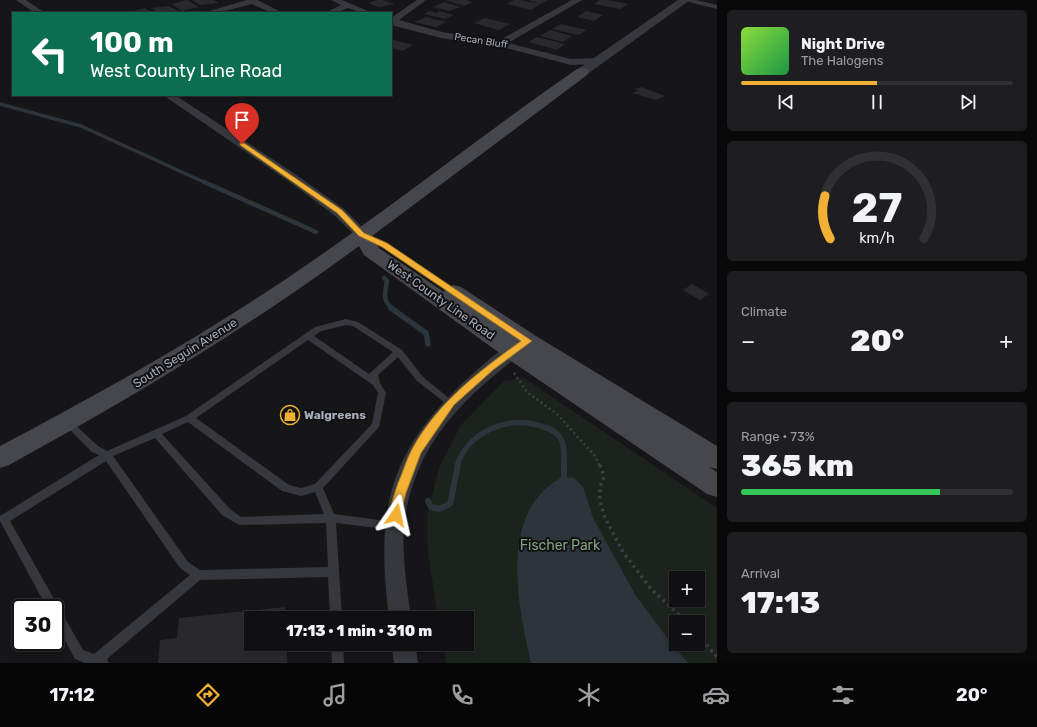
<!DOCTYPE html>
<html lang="en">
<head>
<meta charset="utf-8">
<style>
  :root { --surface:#101012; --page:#1e1e20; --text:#f1f3f6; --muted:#9c9d9f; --line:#303032; --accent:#f2b134 }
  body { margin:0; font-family:Rubik,sans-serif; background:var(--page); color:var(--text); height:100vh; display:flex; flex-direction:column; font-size:15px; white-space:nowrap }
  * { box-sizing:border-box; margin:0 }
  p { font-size:13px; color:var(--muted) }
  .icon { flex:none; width:22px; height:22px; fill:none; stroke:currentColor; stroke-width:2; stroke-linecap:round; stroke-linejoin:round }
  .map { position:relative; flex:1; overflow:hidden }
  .side { display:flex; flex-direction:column; gap:10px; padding:10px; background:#09090a; width:320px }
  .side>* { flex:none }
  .top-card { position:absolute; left:12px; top:12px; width:380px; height:84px; border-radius:0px; box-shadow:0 2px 6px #0003,0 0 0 1px var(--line); background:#0b6e4f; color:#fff; overflow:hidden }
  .fabs { position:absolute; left:669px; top:571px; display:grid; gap:8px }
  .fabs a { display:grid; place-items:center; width:36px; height:36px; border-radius:0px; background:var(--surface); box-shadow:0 2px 6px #0003,0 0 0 1px var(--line); font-size:20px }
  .speed { position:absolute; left:12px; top:599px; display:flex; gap:8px; font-size:20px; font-weight:700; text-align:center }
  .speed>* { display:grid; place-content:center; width:52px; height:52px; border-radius:50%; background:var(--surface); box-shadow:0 2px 6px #0003,0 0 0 1px var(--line); line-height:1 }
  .speed .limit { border:2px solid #111; border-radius:6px; background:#fff; color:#111 }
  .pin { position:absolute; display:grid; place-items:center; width:34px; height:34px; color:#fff; margin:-41px -17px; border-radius:50% 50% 50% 0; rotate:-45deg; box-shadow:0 0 4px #0007 }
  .pin .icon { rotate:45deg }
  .me { position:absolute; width:44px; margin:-22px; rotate:11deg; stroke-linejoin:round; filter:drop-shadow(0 0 3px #0008) }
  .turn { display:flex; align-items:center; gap:14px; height:84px; padding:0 12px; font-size:18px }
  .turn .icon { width:52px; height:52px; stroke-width:2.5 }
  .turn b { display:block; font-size:28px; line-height:34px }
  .big { font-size:30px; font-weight:800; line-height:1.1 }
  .side .tile { flex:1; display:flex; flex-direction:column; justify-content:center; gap:6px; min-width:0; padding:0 14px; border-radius:6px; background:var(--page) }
  .side .dial { align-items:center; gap:0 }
  .dial svg { height:104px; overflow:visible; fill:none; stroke:var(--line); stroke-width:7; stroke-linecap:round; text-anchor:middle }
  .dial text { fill:var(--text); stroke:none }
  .song { display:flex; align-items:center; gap:12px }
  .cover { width:48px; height:48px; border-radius:6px; background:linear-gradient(135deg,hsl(90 70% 55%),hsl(140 70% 35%)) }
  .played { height:4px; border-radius:2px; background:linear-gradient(90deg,var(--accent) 50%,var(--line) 50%) }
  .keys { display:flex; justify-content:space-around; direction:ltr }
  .heat { display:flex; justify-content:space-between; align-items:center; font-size:22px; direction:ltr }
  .charge { height:6px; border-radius:3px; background:linear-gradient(90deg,#34c759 73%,var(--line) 0) }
  .trip { position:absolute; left:244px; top:611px; width:230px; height:40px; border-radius:0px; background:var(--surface); box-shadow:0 2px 6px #0003,0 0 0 1px var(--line); font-weight:800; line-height:40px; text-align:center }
  .tabs { display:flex; height:64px; justify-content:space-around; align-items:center; background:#060607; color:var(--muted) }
  .tabs .icon { width:28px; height:28px }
  .tabs .current { color:var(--accent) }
  .tabs b { font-size:18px; color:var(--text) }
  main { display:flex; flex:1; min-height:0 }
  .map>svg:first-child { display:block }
</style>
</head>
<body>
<main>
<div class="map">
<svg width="717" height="663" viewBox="0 0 717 663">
  <rect width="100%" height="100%" fill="#161618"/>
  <path fill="#1c231d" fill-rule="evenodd" d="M524,378L717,508V663H446L443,644H467V618H438L428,552L427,516L439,468L461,425L504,381ZM676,578H698V600H676ZM676,622H698V644H676Z"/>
  <path fill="#2c353c" d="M563,477L574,478L583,487L593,518L636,596L674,647L688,663H531C518,606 497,510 563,477Z"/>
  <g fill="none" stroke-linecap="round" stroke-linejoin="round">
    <polyline stroke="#2c353c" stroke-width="3.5" points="0,104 81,126 206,183"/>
    <g stroke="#2c353c" stroke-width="4.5">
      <polyline points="204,182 316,232"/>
      <path d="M384,278L387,281C385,293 382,301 393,309"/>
    </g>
    <g stroke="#2c353c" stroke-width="5.5">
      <polyline points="391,308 426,333 428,344"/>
      <path d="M457,466C468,432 507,415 541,426C549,428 557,432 561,439C565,447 564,458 564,466"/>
    </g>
    <g stroke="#2c353c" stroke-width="6">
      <polyline points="564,465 564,484"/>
      <polyline points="428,501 431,507 439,509 450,504 458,465"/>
    </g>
  </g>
  <g fill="#29292c">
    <polygon points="187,0 199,7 182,11 171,4"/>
    <polygon points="192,0 214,0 219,3 200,5"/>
    <polygon points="377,0 382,0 395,4 379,7 368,3"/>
    <polygon points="445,0 467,0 473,2 464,6"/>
    <polygon points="514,0 520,0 540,4 531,10 507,4"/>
    <polygon points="528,0 548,0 540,4"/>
    <polygon points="600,0 608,0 628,4 620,9 594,4"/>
    <polygon points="444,2 461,7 449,11 433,7"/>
    <polygon points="169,6 179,11 174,13 159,13 151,8"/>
    <polygon points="145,8 153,13 130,12"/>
    <polygon points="430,11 436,13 440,11 454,15 445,19 424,14"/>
    <polygon points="586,11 603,15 594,21 577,17"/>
    <polygon points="426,17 446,22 436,27 414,22"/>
    <polygon points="485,18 510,24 499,30 474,23"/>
    <polygon points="561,24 587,30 578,35 552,29"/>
    <polygon points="550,30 572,36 563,42 540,36"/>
    <polygon points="537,37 565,44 557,50 529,42"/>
    <polygon points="391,39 413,45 402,51 391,48"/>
    <polygon points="641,87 665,96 656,100 632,93 638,91 635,89"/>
    <polygon points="692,284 709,294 700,300 683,290"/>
    <polygon points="285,607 286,618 251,618 251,644 287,644 287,663 158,663 160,640 177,638 179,618"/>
  </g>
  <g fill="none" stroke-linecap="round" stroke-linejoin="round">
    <polyline stroke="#3d3f44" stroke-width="2.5" stroke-dasharray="2 3" stroke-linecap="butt" points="514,373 527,392 557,414 594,455 600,466"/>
    <g stroke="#3d3f44" stroke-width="3.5" stroke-dasharray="2.5 4" stroke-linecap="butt">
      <polyline points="600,465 604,477 600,487 600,501 605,518 623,552 651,589 687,622"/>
      <polyline points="698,635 717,657"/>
    </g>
    <g fill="#37383d" fill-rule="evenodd">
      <path d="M346,319L358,322L402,350L423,377L455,403L454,405H448L417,381L398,357L378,375L380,383L386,393L379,427L323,488L334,514L394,522L398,523L399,526L398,529L394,530L336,523L342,618H330L328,577L200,580L107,659L109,663H85L75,659L55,622V608H47L0,521V516L99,455L92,452L62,422L64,420L67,419L70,420L98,446L107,451L186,416L315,327ZM346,325L353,326L393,352L369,374L314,336L321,331ZM308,340L373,385L378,393L372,424L315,484L301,488L289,485L196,418ZM188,422L282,491L301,496L315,492L324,514L241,517L230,509L162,434ZM155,438L222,515L239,525L326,523L328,567L200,570L188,562L113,456ZM106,461L180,568L190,575L94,654L83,650L10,521Z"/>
      <polygon points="331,644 343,644 344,663 332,663"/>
    </g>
    <g fill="#37383d" fill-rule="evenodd">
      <polygon points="16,0 26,0 45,13 35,13"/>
      <polygon points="247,0 257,0 283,13 272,13 252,4 216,13 202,13"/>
      <polygon points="331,0 342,0 373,13 362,13 348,8 336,13 325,13 341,5"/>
      <polygon points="417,0 426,0 399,20 442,32 498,41 572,0 582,0 508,43 571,59 596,58 601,61 596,64 571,65 510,49 441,38 391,25 391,18"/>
      <polygon points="681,0 696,0 717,5 717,9"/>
      <polygon points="163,95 175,95 295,174 344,209 369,234 367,237 357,237 334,215 287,180"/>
      <path d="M523,338L529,340L531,344L529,348C466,395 412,444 404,527C402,557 407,588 411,618H389C376,512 386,454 467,379C480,367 506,343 523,338Z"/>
      <polygon points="391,644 415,644 418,663 394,663"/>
    </g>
    <polygon fill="#37383d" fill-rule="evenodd" points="678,0 690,0 586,75 578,75 576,72 578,69"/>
    <path fill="#45474d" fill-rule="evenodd" d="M582,68L587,69L589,72L587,75L372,236L379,248L444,292L447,287L454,285L461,287L536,336L717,446V469L709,467L717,472V497L707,494L505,357L364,255L359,246C248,328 130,399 9,465L0,468V446C97,395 192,342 283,281C371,222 454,157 540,95L577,69Z"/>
  </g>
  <path fill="#f2b134" stroke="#9d7322" d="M240,143H244L342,210L364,233L387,243L532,341L493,370L454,405L421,453L406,493L400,518L396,520L392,518C388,509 395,492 398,483C403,472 406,460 412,449C437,403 479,371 521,341L382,247L359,236L337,213L240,145Z"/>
  <defs>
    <g id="shop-ring" transform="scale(1)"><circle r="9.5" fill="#111113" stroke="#f2b134" stroke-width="1.5"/><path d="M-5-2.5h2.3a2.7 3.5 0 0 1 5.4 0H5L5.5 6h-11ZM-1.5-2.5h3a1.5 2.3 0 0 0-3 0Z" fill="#f2b134"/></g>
  </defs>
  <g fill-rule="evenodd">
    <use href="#shop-ring" x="290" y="415"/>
  </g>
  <g text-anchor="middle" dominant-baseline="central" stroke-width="4" stroke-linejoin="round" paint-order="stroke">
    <g font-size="10" fill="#a8adb8" stroke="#111113">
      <text transform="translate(481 41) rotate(9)">Pecan Bluff</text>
    </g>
    <g font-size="12" fill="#a8adb8" stroke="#111113">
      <text transform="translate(441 300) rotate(35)">West County Line Road</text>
      <text transform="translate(185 353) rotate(-32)">South Seguin Avenue</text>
    </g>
    <g font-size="12" font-weight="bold" fill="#a8adb8" stroke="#111113" text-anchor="start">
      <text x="304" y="415">Walgreens</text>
    </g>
    <g font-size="14" fill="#7fa381" stroke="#111113">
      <text x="560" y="545">Fischer Park</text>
    </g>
  </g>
</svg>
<div class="fabs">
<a>+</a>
<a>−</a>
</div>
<div class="speed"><div class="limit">30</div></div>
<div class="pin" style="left:242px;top:144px;background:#d93025"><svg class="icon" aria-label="arrive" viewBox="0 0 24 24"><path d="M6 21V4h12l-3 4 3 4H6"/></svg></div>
<svg class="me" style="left:396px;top:515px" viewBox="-20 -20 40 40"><path d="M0-17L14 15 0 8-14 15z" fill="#f2b134" stroke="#fff" stroke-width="4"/></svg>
<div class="trip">17:13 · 1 min · 310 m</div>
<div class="top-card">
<div class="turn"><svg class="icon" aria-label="left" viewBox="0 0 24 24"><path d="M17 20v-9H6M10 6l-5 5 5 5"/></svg><div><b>100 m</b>West County Line Road</div></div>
</div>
</div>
<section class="side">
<div class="tile">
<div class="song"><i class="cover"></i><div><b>Night Drive</b><p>The Halogens</p></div></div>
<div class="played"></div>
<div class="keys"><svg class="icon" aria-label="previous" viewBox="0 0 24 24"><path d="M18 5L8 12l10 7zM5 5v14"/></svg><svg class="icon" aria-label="pause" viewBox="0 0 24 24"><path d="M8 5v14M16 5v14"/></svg><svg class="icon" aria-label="next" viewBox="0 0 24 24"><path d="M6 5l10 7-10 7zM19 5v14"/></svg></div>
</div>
<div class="tile dial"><svg viewBox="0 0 100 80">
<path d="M14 69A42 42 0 1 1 86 69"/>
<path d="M14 69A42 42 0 0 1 10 36" stroke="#f2b134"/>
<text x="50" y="56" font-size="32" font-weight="700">27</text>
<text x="50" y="72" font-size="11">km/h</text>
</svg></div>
<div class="tile"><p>Climate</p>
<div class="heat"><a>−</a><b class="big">20°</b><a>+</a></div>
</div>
<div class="tile"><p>Range · 73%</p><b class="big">365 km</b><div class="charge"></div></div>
<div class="tile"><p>Arrival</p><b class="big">17:13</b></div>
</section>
</main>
<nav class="tabs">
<b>17:12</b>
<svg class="icon current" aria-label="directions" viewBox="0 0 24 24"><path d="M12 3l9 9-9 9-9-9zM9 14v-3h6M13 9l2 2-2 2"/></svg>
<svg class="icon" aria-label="music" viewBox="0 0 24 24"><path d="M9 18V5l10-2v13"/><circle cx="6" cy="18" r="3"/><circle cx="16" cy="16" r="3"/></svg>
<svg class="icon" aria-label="phone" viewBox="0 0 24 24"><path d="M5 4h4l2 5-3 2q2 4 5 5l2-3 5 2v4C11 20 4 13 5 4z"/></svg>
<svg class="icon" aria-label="climate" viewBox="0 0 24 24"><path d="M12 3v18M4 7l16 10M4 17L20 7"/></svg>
<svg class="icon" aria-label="car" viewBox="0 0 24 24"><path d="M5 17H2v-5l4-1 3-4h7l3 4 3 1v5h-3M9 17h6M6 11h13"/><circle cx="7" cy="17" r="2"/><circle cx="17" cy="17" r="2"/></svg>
<svg class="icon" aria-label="filters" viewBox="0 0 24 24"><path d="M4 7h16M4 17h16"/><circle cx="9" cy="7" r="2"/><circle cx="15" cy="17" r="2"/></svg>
<b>20°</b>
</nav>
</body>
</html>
